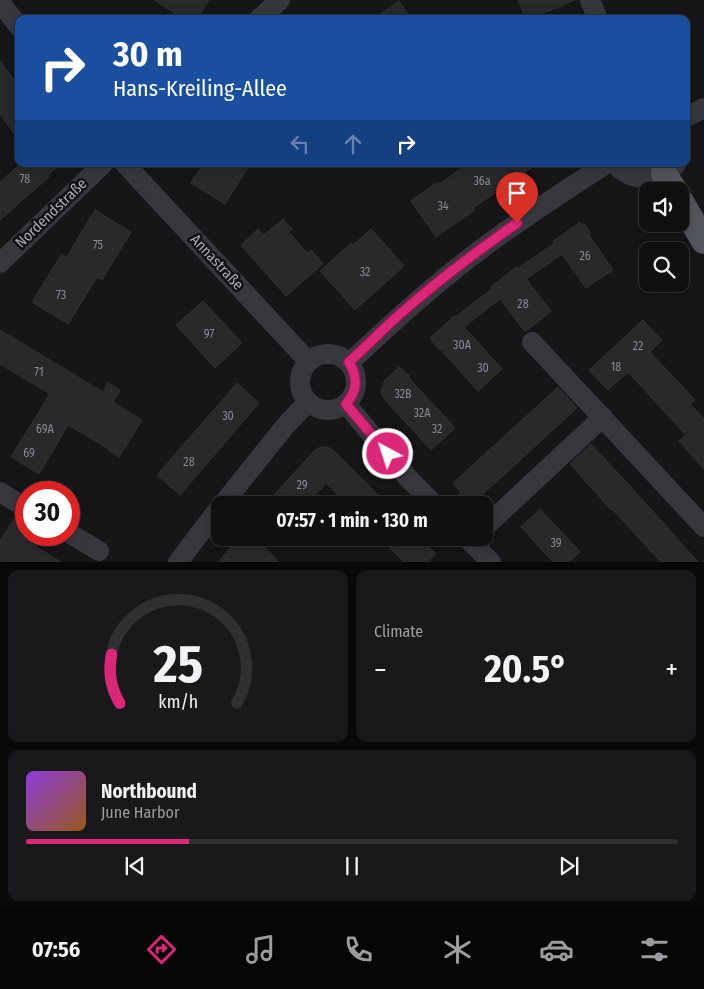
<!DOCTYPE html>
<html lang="en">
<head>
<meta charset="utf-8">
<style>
  :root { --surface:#101012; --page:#19191b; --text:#f1f3f6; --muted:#9c9d9f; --line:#303032; --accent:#db2777 }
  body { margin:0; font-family:"Fira Sans Condensed",sans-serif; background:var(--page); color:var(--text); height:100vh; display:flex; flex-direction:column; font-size:19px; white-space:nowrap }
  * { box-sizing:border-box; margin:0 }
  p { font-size:16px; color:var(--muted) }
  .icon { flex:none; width:28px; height:28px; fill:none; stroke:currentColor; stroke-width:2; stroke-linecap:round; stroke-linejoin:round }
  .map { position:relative; height:562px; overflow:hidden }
  .sheet { display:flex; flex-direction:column; gap:8px; padding:8px; background:#09090a; flex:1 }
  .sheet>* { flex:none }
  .top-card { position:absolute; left:15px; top:15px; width:675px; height:152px; border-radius:10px; box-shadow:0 2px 12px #0003,0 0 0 1px var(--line); background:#1a4fa0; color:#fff; overflow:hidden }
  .controls { position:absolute; left:639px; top:182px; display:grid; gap:10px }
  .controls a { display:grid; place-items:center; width:50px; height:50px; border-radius:10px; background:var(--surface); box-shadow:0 2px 12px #0003,0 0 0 1px var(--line); font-size:25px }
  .speed { position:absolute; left:15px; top:481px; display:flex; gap:10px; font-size:25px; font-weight:700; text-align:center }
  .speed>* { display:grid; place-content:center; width:65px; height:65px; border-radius:50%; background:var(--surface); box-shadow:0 2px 12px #0003,0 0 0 1px var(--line); line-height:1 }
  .speed .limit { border:8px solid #d22; background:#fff; color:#111 }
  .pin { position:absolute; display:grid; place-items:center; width:42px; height:42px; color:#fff; margin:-51px -21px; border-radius:50% 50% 50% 0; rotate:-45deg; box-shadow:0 0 5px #0007 }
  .pin .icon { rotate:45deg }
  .me { position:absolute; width:55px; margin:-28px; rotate:320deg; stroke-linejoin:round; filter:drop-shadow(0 0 4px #0008) }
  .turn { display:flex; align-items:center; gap:18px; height:105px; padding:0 15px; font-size:22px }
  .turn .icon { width:65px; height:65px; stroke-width:2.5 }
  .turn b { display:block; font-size:35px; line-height:42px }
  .lanes { display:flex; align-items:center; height:48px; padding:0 15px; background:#0003; justify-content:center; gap:25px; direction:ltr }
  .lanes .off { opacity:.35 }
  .big { font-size:38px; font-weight:700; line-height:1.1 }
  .sheet .widget { flex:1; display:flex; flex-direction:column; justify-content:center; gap:8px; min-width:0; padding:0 18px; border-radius:10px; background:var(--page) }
  .sheet .dial { align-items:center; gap:0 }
  .dial svg { height:130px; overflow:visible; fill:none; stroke:var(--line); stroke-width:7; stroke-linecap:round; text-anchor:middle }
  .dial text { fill:var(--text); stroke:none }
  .song { display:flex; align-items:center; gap:15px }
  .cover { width:60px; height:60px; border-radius:8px; background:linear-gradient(135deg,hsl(270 70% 55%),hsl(30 70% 35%)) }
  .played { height:5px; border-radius:2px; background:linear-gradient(90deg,var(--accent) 25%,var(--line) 25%) }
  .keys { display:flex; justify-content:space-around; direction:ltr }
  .heat { display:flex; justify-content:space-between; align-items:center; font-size:28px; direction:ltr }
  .sheet .tiles { flex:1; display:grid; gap:8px; grid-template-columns:1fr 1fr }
  .widget:last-child { grid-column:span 2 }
  .trip { position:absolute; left:211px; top:496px; width:282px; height:50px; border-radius:10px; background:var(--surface); box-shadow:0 2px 12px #0003,0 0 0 1px var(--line); font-weight:700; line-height:50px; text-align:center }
  .menu { display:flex; height:80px; justify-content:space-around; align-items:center; background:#060607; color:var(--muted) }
  .menu .icon { width:35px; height:35px }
  .menu .on { color:var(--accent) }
  .menu b { font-size:22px; color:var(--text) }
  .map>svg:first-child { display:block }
</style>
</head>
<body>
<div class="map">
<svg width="704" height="562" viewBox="0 0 704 562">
  <rect width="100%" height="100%" fill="#161618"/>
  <g fill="#29292c" stroke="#303034">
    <polygon points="154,0 209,0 197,19 183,19"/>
    <polygon points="518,0 575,0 530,19 526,19"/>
    <polygon points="399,1 411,19 373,19"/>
    <polygon points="0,61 19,87 19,140 0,114"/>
    <polygon points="20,164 60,164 48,175 49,177 0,220 0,182"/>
    <polygon points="203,164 250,164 225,204 191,183"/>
    <polygon points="467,164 537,164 473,208 475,210 436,237 411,201 438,182 440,184"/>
    <polygon points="95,210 131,232 102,280 97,277 68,324 32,302 61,255 66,258"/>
    <polygon points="283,219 292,229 289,232 307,253 311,250 323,264 286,296 241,245 258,229 264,235"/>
    <polygon points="580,222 582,225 584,223 591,234 589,235 613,270 586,288 562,254 526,279 551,311 525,332 500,299 464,327 502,369 478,391 440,349 439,350 430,338 454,316 455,317 492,289 491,287 516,267 517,269 555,243 553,241"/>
    <polygon points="371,229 404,266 355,310 320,271 351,243 353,245"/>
    <polygon points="203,301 242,343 215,368 176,325"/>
    <polygon points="643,320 662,340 650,352 695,400 690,404 704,419 704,469 679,441 686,435 628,372 608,390 589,370"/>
    <polygon points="0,330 103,392 108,383 120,390 113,402 142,420 119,457 108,450 109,449 68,425 39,474 11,457 50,394 0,364"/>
    <polygon points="399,367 410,376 409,378 455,428 431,450 385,400 382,395 381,390 385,380"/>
    <polygon points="237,383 259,403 180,495 157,475"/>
    <polygon points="558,387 577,408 471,505 448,505 461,493 453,483"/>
    <polygon points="591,444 641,498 698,562 661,562 612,509 611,510 570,464"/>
    <polygon points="321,447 328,447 334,451 388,505 348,505 326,483 307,505 265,505 315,450"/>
    <polygon points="540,509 580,552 569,562 553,562 521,527"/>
    <polygon points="14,518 26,526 26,535 41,535 35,546 61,562 0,562 0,541"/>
    <polygon points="237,538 256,538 279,562 219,562"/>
    <polygon points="380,538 420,538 436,554 427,562 404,562"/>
  </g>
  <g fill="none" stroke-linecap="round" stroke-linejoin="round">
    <g stroke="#37383d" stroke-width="20">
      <polyline points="590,0 598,19"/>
      <polyline points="0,2 19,27"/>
      <polyline points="259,19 280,0"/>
      <polyline points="686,117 704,108"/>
      <polyline points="125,164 308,361"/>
      <path d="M615,164C631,182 660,183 676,164"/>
      <polyline points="0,263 103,164"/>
      <polyline points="532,342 704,527"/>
      <circle cx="328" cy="382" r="28"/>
      <path d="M349,363C395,320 441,278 492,241C529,214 567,189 606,164"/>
      <polyline points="346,404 408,478 435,505"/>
      <polyline points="0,492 26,508"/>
      <polyline points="222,505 286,425 308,402"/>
      <polyline points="487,525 603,417"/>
      <polyline points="69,533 99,551"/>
      <polyline points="467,538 491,562"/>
      <polyline points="178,562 220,507"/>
    </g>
    <g stroke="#53555c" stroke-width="26">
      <polyline points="664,174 675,191"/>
      <polyline points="680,200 704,241"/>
    </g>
  </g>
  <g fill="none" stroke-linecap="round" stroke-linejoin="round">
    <g stroke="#8e194d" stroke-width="12">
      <path id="route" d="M388,454L346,404C358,390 358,378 349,362C366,347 382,330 399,315C436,282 477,251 517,223"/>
    </g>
    <use href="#route" stroke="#db2777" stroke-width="9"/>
  </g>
  <g text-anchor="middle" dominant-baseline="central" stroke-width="5" stroke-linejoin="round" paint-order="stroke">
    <g font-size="12" fill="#888b94">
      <text x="25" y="179">78</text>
      <text x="482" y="181">36a</text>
      <text x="443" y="206">34</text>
      <text x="98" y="245">75</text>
      <text x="585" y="256">26</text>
      <text x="365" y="272">32</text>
      <text x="61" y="295">73</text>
      <text x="523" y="304">28</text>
      <text x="209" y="334">97</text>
      <text x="462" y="345">30A</text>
      <text x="638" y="346">22</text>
      <text x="616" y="367">18</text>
      <text x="483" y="368">30</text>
      <text x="39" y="372">71</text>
      <text x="403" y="394">32B</text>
      <text x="422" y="413">32A</text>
      <text x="228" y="416">30</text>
      <text x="45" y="429">69A</text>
      <text x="437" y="429">32</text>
      <text x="29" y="453">69</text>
      <text x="189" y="462">28</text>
      <text x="302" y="485">29</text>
      <text x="556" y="543">39</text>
    </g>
    <g font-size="15" fill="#a8adb8" stroke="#111113">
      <text transform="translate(51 213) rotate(-44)">Nordendstraße</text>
      <text transform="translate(217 262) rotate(47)">Annastraße</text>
    </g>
  </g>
</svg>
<div class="controls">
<a><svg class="icon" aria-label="sound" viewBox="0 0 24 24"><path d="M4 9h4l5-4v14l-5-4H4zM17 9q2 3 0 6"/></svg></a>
<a><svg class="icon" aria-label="search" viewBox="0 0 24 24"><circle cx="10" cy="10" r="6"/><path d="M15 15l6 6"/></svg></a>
</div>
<div class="speed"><div class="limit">30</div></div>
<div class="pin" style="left:517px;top:223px;background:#d93025"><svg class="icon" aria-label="arrive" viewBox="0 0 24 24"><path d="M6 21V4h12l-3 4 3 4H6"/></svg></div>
<svg class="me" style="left:388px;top:454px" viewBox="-20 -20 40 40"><circle r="17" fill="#db2777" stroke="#fff" stroke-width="3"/><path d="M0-11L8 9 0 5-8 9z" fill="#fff"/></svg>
<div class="trip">07:57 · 1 min · 130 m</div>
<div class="top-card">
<div class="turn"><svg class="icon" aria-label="right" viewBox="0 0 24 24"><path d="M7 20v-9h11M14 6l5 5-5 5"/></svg><div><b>30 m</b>Hans-Kreiling-Allee</div></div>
<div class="lanes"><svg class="icon off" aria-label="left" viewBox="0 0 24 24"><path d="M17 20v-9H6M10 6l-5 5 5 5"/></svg><svg class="icon off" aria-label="ahead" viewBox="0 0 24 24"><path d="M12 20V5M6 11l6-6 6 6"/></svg><svg class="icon" aria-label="right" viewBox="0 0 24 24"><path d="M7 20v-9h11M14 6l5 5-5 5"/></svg></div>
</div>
</div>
<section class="sheet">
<div class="tiles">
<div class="widget dial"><svg viewBox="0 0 100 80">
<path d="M14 69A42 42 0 1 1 86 69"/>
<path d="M14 69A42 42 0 0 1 9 39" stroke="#db2777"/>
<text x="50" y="56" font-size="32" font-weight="700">25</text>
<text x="50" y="72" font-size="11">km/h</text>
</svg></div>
<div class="widget"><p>Climate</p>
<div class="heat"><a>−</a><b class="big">20.5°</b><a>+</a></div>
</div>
<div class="widget">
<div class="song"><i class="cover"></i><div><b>Northbound</b><p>June Harbor</p></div></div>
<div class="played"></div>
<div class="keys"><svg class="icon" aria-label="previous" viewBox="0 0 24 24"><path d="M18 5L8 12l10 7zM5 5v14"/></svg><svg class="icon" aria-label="pause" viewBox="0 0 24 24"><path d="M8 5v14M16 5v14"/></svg><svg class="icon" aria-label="next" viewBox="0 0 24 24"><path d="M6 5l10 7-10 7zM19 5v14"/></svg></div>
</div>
</div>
</section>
<nav class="menu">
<b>07:56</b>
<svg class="icon on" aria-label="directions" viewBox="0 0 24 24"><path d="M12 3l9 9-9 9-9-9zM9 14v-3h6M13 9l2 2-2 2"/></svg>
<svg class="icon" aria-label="music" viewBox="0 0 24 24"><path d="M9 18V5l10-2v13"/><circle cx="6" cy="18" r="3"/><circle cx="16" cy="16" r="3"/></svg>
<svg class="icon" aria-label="phone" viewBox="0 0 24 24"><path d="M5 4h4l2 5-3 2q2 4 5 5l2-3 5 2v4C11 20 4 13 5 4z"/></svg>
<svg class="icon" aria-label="climate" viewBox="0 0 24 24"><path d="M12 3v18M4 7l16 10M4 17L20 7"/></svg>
<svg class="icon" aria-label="car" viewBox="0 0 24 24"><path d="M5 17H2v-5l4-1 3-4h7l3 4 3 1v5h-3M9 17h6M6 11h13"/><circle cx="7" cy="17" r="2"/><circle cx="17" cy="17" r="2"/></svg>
<svg class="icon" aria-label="filters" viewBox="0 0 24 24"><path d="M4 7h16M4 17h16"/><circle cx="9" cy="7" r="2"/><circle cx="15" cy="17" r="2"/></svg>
</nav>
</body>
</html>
